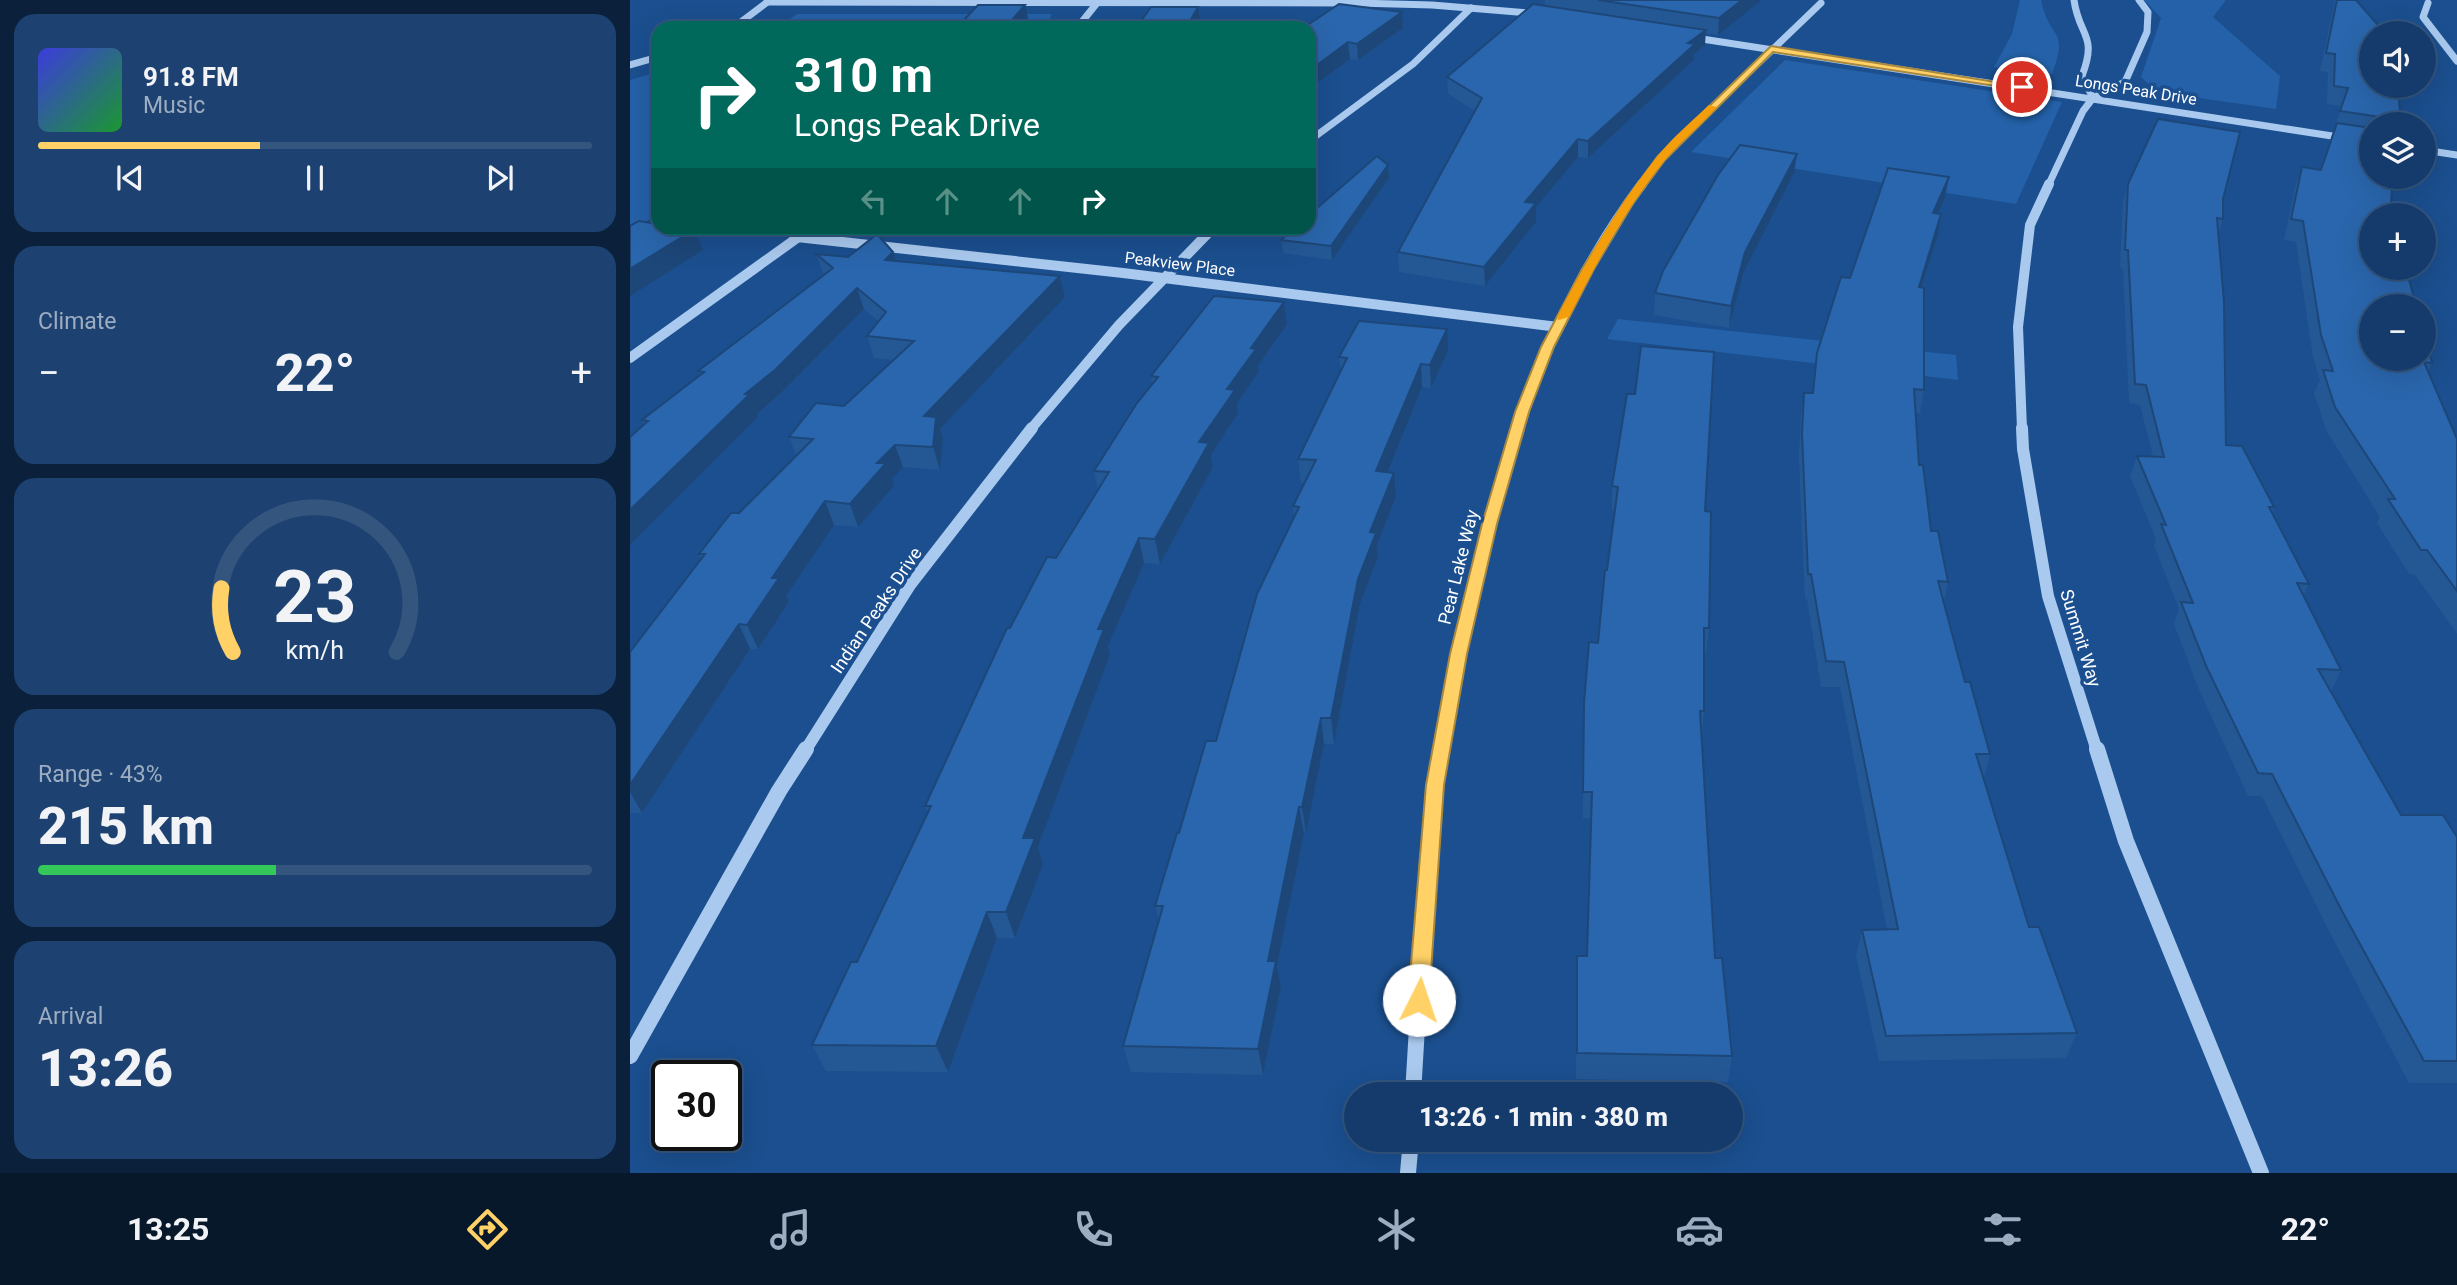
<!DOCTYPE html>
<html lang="en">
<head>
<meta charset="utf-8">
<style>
  :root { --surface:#143b6b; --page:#1d4271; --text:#f1f3f6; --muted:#9dadc1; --line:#33557e; --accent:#ffd166 }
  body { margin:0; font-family:Roboto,sans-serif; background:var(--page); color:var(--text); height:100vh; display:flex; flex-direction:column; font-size:26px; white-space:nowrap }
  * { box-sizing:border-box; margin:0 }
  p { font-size:23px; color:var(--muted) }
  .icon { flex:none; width:38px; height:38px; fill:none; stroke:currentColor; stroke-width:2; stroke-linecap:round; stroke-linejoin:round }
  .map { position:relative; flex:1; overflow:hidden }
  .side { display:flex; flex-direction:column; gap:14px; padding:14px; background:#0b203b; width:630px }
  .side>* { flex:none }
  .top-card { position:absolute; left:21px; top:21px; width:665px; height:214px; border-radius:21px; box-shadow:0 7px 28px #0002,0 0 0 2px var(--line); background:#00695c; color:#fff; overflow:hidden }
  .tools { position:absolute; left:1729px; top:21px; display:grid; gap:14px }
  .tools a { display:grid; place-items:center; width:77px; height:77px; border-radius:50%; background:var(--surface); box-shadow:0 7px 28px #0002,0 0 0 2px var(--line); font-size:35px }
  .speed { position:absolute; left:21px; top:1060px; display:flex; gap:14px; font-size:35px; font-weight:700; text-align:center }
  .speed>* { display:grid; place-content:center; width:91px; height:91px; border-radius:50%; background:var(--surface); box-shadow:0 7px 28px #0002,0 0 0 2px var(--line); line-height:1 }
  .speed .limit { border:4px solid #111; border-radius:10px; background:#fff; color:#111 }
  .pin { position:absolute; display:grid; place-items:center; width:60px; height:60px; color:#fff; margin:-30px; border:4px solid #fff; border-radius:50%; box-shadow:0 2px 7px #0007 }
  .me { position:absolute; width:77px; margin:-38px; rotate:4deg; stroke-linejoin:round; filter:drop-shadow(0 0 5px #0008) }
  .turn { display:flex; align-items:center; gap:24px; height:147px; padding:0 28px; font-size:32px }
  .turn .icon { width:91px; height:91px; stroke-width:2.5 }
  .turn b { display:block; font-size:49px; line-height:60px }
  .lanes { display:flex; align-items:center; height:66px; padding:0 28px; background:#0003; justify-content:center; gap:35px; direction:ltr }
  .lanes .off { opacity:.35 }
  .big { font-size:52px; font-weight:800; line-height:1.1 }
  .side .tile { flex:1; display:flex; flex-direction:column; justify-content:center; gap:10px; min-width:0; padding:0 24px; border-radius:21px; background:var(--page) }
  .side .dial { align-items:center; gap:0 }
  .dial svg { height:182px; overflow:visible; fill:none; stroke:var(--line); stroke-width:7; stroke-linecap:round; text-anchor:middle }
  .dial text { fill:var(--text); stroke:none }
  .song { display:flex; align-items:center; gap:21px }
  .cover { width:84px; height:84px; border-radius:10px; background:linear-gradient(135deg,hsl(240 70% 55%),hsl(130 70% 35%)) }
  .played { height:7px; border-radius:4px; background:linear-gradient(90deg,var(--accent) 40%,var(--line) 40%) }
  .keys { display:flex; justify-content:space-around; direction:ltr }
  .heat { display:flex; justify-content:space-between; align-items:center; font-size:38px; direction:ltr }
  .charge { height:10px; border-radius:5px; background:linear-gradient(90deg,#34c759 43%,var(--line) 0) }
  .trip { position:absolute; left:714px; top:1082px; width:399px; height:70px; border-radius:35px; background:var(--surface); box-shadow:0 7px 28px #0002,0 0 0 2px var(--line); font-weight:800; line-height:70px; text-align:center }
  .dock { display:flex; height:112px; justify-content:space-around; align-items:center; background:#08182b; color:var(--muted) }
  .dock .icon { width:49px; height:49px }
  .dock .active { color:var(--accent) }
  .dock b { font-size:32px; color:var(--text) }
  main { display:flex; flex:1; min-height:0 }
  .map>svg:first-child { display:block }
</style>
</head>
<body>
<main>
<section class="side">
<div class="tile">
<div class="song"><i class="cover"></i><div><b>91.8 FM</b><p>Music</p></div></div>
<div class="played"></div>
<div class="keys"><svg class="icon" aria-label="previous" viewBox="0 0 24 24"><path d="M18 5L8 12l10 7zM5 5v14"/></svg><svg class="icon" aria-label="pause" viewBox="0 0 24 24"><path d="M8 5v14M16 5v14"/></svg><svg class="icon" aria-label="next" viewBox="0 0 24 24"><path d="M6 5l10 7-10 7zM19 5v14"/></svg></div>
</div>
<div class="tile"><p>Climate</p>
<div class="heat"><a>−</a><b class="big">22°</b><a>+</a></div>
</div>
<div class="tile dial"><svg viewBox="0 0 100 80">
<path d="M14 69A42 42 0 1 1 86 69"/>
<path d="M14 69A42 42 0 0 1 9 41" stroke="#ffd166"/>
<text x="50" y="56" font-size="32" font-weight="700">23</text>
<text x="50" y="72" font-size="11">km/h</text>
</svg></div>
<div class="tile"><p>Range · 43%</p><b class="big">215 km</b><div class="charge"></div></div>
<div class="tile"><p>Arrival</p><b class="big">13:26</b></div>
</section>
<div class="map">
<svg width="1827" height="1173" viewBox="0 0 1827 1173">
  <rect width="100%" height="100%" fill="#1b4f8f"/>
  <g fill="#2461a8">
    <path d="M1390,0H1411C1419,40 1440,27 1422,74L1409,75L1364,67L1382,34Z"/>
    <polygon points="1514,0 1596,0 1583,17 1650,76 1646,109 1527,92 1511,77 1531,18"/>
    <polygon points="167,14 422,14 419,20 311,20 304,28 147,28"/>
    <polygon points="1155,60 1432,102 1386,204 1061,152"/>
    <polygon points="28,72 28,214 0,231 0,80"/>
    <polygon points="988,319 1326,355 1328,380 977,339"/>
  </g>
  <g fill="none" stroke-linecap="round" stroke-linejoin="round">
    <g stroke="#a9c9ee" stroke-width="7">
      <path d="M1444,0C1449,37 1468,34 1452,76L1463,98"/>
      <polyline points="137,2 726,3 802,5 910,14"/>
      <polyline points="1798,3 1793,17 1827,61"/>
      <polyline points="103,28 140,0"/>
      <polyline points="447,28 467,3"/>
      <polyline points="1059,37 1741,142"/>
      <polyline points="0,65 28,57"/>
      <polyline points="679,141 783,64 841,8"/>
      <polyline points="1794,150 1827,155"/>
      <polyline points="1010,186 1044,144 1191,3"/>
      <polyline points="1418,186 1453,111 1463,98 1495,82 1517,32 1518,12 1509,0"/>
    </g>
    <g stroke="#a9c9ee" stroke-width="10">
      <polyline points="167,237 493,273 928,327"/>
      <polyline points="0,358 181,228"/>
      <polyline points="401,429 489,325 583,228"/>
      <path d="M889,429C916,342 957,258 1012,184"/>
      <polyline points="1392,429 1388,327 1400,225 1419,184"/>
    </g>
    <g stroke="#a9c9ee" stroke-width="12">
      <polyline points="1392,428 1393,449 1418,596 1467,751"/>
      <polyline points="175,751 280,585 402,428"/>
      <path d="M810,751C828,641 856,533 889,428"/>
    </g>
    <g stroke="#a9c9ee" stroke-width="16">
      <polyline points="1467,749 1496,841 1631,1173"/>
      <polyline points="0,1056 149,791 176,749"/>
      <polyline points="783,1094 797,861 810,749"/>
      <polyline points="778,1173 781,1139"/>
    </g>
  </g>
  <g fill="#245895">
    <polygon points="915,0 1132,0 1088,35 1075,33 1075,45 1064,54 1064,60 958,158 948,157 906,207 906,222 855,286 769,272 768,252 845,111 818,94 817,77 915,5"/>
    <polygon points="1705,0 1726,0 1771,124 1741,124 1741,215 1802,363 1798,371 1827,439 1827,634 1785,575 1779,574 1747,523 1750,517 1696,430 1684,393 1690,380 1683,357 1666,242 1654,240 1665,187 1672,167 1690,170 1712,106 1697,104 1698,72 1690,71"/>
    <polygon points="772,12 773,28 728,60 720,59 679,28"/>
    <polygon points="758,165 759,178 702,260 653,253 651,240"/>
    <polygon points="1164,173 1113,274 1099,328 1024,315 1025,293"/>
    <polygon points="1498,184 1593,199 1593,219 1589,233 1596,445 1644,507 1642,513 1679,584 1673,597 1711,670 1701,692 1771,815 1827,837 1827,1083 1779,1083 1700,933 1632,796 1618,796 1569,690 1544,624 1549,609 1524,545 1526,539 1500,476 1507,456 1523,456 1510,405 1499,403 1493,269 1490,268 1493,201"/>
    <polygon points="1315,197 1308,213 1311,214 1308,235 1292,288 1294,390 1290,413 1285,413 1289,465 1301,531 1318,582 1314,602 1335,682 1360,754 1354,778 1399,927 1447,1033 1436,1058 1249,1061 1226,956 1232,930 1257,929 1210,687 1191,687 1177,599 1175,599 1169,457 1171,416 1174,393 1182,393 1220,278"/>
    <polygon points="414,228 491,228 477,238"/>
    <polygon points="186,254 430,276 435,297 310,429 313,439 310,470 273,467 262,479 264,486 228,527 204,525 156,596 159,602 128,649 120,649 12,813 1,813 0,814 0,652 71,559 69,554 166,455 159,437 214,406 264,360 244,358 237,336 248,321 234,309 153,391 127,414 128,417 14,425 12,420 70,375 68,371 194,275"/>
    <polygon points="654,302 657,324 628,366 629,371 607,404 608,413 581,455 583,467 530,564 514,563 478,646 480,655 408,847 413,864 385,938 367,938 318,1072 196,1071 182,1045 227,962 298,813 295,806 380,628 468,490 464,471 522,384 521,376"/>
    <polygon points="818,351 801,388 792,387 758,472 766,497 747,545 748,557 730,604 704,744 694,744 676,833 674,833 647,966 651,987 633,1075 501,1072 493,1046 529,920 525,906 549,833 586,741 664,516 663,506 674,483 671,483 668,459 711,371 709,357"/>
    <polygon points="997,394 1075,511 1079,628 1076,653 1074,653 1074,711 1072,737 1085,958 1102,1056 1098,1082 946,1079 947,956 957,956 961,818 953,818 954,704 968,643 985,511 982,511 982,486"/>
  </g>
  <g fill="#1d4779">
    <polygon points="1112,0 1132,0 1088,35 1089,18"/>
    <polygon points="395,5 399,22 394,28 375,28"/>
    <polygon points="568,7 570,22 567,28 556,28"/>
    <polygon points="772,12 773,28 728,60 727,44"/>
    <polygon points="1076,30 1075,45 1064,54 1064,60 958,158 958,141 1058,43"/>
    <polygon points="718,42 720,59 679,89 679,71"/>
    <polygon points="948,139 948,157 906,207 906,222 855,286 854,267 895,202"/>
    <polygon points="1167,154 1164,173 1113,274 1099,328 1101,306 1115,252"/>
    <polygon points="758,165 759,178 702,260 701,246"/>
    <polygon points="1319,177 1315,197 1300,233 1303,213"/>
    <polygon points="1311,214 1308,235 1285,309 1289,287"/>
    <polygon points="475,228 491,228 477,238"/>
    <polygon points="65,229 73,250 0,296 0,269"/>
    <polygon points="263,252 270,273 255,260"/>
    <polygon points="430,276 435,297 310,429 313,439 310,470 294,416"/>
    <polygon points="227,288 234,309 153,391 127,414 128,417 0,545 0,510 115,394"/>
    <polygon points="654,302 657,324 628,366 629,371 607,404 608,413 581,455 583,467 530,564 525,539 569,442 621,348"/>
    <polygon points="817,329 818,351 801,388 800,365"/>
    <polygon points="791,364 792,387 748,496 746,471"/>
    <polygon points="265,445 273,467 262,479 264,486 228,527 220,504 247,463"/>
    <polygon points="764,473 766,497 747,545 748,557 730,604 704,744 701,718 728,579 740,532"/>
    <polygon points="195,501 204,525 156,596 159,602 128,649 117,625 142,578"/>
    <polygon points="509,538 514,563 478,646 480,655 408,847 413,864 385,938 376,912 393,838 468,629"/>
    <polygon points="109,624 120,649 12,813 0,792 0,785"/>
    <polygon points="691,718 694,744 676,833 672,807"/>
    <polygon points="669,807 674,833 647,966 651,987 633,1075 628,1049 638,961"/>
    <polygon points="357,912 367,938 318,1072 306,1046"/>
  </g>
  <g fill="#2a66ad" stroke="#1d4779" stroke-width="2">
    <polygon points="968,0 1112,0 1089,18"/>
    <polygon points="1707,0 1726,0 1755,33 1741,33 1741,86 1768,86 1771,124 1754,124 1750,117 1710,111 1718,88 1704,86 1705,54 1696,53"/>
    <polygon points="709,4 772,12 727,44 718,42 679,71 679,28 673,28"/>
    <polygon points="903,4 1076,30 1058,43 1065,44 958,141 948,139 895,202 906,203 854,267 768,252 852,98 817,77"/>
    <polygon points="348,5 395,5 375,28 319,28 325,22 332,22"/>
    <polygon points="521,7 568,7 556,28 506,28"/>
    <polygon points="1528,119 1610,132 1593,199 1593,219 1587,218 1594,302 1596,445 1612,446 1644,507 1639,507 1679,584 1667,583 1711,670 1688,669 1771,815 1813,815 1827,837 1827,1061 1794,1061 1712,911 1642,774 1628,773 1577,668 1551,602 1563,603 1531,524 1536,525 1507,456 1534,457 1516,385 1505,384 1498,250 1495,250 1498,184"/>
    <polygon points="1707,123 1741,128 1741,177 1763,177 1760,215 1741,215 1741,268 1776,268 1786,306 1741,306 1741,359 1794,359 1794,333 1802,363 1794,362 1827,439 1827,591 1797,550 1791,550 1758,499 1765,499 1705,407 1693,370 1703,371 1691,335 1673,221 1661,219 1672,167 1691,170"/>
    <polygon points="1110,145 1167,154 1115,252 1101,306 1025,293 1033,271 1088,175"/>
    <polygon points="747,156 758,165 701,246 651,240 665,228 679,228 679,215"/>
    <polygon points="1258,168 1319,177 1303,213 1311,214 1289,287 1294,288 1294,390 1284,389 1289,465 1293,465 1301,531 1308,531 1318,582 1308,581 1335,682 1340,682 1360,754 1346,754 1399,927 1409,927 1447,1033 1256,1036 1232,930 1268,929 1214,662 1196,661 1181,574 1178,574 1172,434 1174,393 1183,393 1187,353 1211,277 1220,278"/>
    <polygon points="9,221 28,224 28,228 55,228 65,229 0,269 0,226"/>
    <polygon points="247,234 263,252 255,260 430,276 294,416 306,417 303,447 265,445 247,463 256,463 220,504 195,501 142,578 149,578 117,625 109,624 0,785 0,652 75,554 69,554 101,513 109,513 183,439 159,437 186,403 214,406 284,341 237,336 256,312 227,288 145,370 115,394 119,395 0,510 0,437 18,421 12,420 74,372 68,371 203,268 186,254 218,257"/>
    <polygon points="584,296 654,302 621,348 626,349 597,389 605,390 569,442 579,443 525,539 509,538 468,629 474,629 393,838 405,838 376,912 357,912 306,1046 182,1045 221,962 227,962 301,806 295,806 377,628 380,628 417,557 426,558 479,472 464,471 507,403 528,377 521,376"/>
    <polygon points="729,321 817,329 800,365 791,364 746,471 764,473 740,532 746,533 728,579 701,718 691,718 672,807 669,807 638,961 646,961 628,1049 493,1046 533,906 525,906 547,833 549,833 576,741 586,741 627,594 669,507 663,506 686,460 668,459 717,358 709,357"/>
    <polygon points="1011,346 1084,352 1075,511 1081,512 1079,628 1074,628 1074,711 1070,711 1085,958 1092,958 1102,1056 947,1053 947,956 957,956 962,792 953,792 954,704 959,642 968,643 975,570 977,570 988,487 982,486 997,394 1005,394"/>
  </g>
  <polygon fill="#ffd166" stroke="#a68842" stroke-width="2" points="1141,46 1397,87 1392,90 1143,52 1035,160 1004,202 964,269 924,347 899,412 867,524 837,654 814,785 799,1000 796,1007 789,1009 781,1007 778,1000 796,785 820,654 852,524 885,412 911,347 952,269 996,199 1028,156"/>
  <path fill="#f59e0b" d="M1079,105L1087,107C1070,126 1050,142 1034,161C996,208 966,263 939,317L928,320L927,317C956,262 987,207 1026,158C1041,139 1061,122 1079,105Z"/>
  <g text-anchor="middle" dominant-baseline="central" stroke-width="7" stroke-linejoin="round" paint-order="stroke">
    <g font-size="16" fill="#fff" stroke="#1b4f8f">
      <text transform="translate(1506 90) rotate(9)">Longs Peak Drive</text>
      <text transform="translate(550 264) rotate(7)">Peakview Place</text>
    </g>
    <g font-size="18" fill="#fff" stroke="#1b4f8f">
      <text transform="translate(828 567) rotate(-76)">Pear Lake Way</text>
      <text transform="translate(246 610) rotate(-56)">Indian Peaks Drive</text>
      <text transform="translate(1451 638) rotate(73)">Summit Way</text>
    </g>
  </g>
</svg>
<div class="tools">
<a><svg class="icon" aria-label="sound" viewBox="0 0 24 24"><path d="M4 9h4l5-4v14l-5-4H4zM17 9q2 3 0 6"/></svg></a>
<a><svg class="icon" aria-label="layers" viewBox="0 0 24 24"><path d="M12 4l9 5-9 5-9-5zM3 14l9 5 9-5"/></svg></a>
<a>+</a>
<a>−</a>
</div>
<div class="speed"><div class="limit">30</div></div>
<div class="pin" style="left:1392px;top:87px;background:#d93025"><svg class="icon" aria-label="arrive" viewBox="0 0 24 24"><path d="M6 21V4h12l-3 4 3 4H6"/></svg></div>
<svg class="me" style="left:789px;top:1000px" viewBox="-20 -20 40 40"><circle r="19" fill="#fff"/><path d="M0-13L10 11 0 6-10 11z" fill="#ffd166"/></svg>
<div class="trip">13:26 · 1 min · 380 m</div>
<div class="top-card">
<div class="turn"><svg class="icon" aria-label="right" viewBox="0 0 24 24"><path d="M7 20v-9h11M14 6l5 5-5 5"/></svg><div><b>310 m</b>Longs Peak Drive</div></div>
<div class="lanes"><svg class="icon off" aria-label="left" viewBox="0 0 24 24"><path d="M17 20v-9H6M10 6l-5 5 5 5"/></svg><svg class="icon off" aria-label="ahead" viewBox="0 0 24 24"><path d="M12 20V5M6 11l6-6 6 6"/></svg><svg class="icon off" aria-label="ahead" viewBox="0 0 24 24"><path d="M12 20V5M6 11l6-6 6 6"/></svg><svg class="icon" aria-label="right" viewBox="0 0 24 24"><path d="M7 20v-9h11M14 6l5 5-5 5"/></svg></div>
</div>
</div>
</main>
<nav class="dock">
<b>13:25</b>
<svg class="icon active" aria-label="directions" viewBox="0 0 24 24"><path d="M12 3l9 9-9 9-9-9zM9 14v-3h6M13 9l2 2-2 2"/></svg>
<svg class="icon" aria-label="music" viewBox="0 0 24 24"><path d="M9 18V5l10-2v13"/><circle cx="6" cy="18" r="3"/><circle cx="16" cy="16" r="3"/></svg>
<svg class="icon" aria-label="phone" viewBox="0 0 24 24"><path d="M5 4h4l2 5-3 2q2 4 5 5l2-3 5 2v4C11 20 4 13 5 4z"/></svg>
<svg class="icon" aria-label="climate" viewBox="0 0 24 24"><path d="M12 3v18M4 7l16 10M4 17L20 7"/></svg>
<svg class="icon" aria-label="car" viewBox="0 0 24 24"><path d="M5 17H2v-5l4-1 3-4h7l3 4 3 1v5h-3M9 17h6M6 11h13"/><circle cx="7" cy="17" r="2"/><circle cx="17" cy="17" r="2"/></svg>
<svg class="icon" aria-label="filters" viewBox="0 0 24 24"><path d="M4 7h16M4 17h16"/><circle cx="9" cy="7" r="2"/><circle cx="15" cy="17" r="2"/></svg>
<b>22°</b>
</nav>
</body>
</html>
